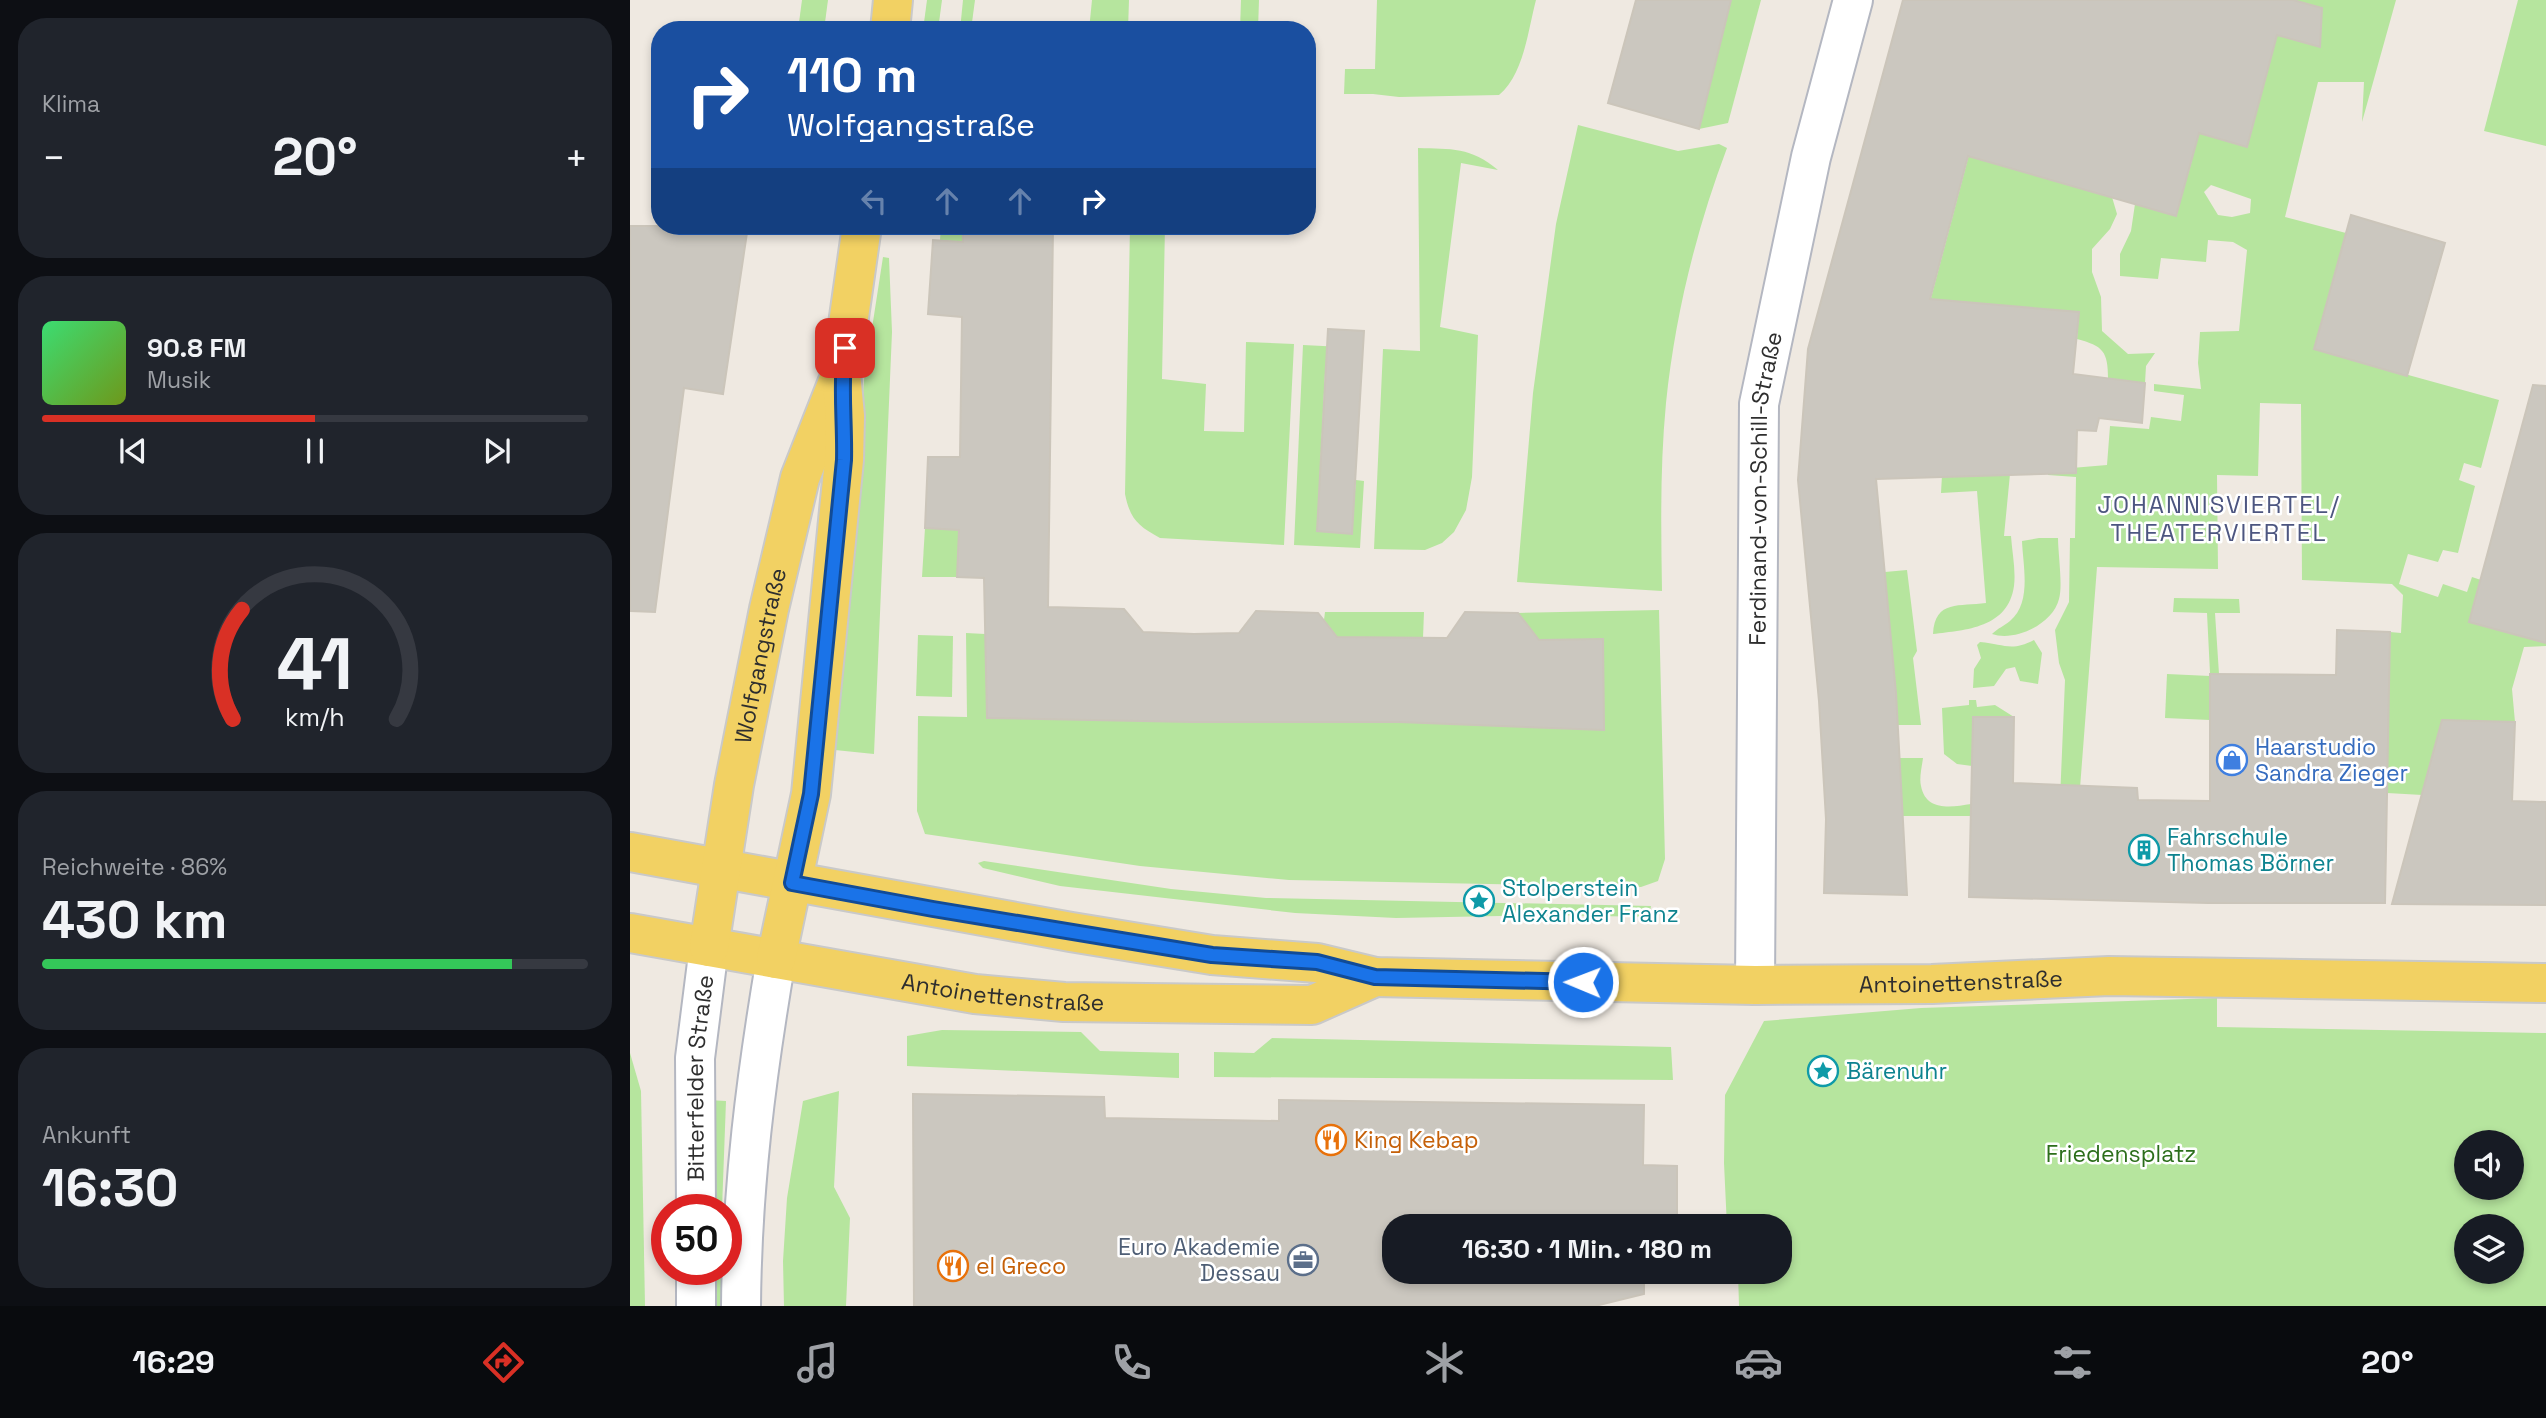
<!DOCTYPE html>
<html lang="de">
<head>
<meta charset="utf-8">
<style>
  :root { --surface:#171b24; --page:#20242c; --text:#f1f3f6; --muted:#9ea1a6; --line:#363941; --accent:#d93025 }
  body { margin:0; font-family:"Space Grotesk",sans-serif; background:var(--page); color:var(--text); height:100vh; display:flex; flex-direction:column; font-size:26px; white-space:nowrap }
  * { box-sizing:border-box; margin:0 }
  p { font-size:23px; color:var(--muted) }
  .icon { flex:none; width:38px; height:38px; fill:none; stroke:currentColor; stroke-width:2; stroke-linecap:round; stroke-linejoin:round }
  .map { position:relative; flex:1; overflow:hidden }
  .details { display:flex; flex-direction:column; gap:18px; padding:18px; background:#0d0f14; width:630px }
  .details>* { flex:none }
  .guide { position:absolute; left:21px; top:21px; width:665px; height:214px; border-radius:28px; box-shadow:0 4px 10px #0003; background:#1a4fa0; color:#fff; overflow:hidden }
  .buttons { position:absolute; left:1824px; top:1130px; display:grid; gap:14px }
  .buttons a { display:grid; place-items:center; width:70px; height:70px; border-radius:50%; background:var(--surface); box-shadow:0 4px 10px #0003; font-size:35px }
  .speed { position:absolute; left:21px; top:1194px; display:flex; gap:14px; font-size:35px; font-weight:700; text-align:center }
  .speed>* { display:grid; place-content:center; width:91px; height:91px; border-radius:50%; background:var(--surface); box-shadow:0 4px 10px #0003; line-height:1 }
  .speed .limit { border:10px solid #d22; background:#fff; color:#111 }
  .pin { position:absolute; display:grid; place-items:center; width:60px; height:60px; color:#fff; margin:-30px; border-radius:14px; box-shadow:0 4px 10px #0006 }
  .me { position:absolute; width:77px; margin:-38px; rotate:271deg; stroke-linejoin:round; filter:drop-shadow(0 0 5px #0008) }
  .turn { display:flex; align-items:center; gap:24px; height:147px; padding:0 21px; font-size:32px }
  .turn .icon { width:91px; height:91px; stroke-width:2.5 }
  .turn b { display:block; font-size:49px; line-height:60px }
  .lanes { display:flex; align-items:center; height:66px; padding:0 21px; background:#0003; justify-content:center; gap:35px; direction:ltr }
  .lanes .off { opacity:.35 }
  .big { font-size:52px; font-weight:600; line-height:1.1 }
  .details .tile { flex:1; display:flex; flex-direction:column; justify-content:center; gap:10px; min-width:0; padding:0 24px; border-radius:28px; background:var(--page) }
  .details .dial { align-items:center; gap:0 }
  .dial svg { height:182px; overflow:visible; fill:none; stroke:var(--line); stroke-width:7; stroke-linecap:round; text-anchor:middle }
  .dial text { fill:var(--text); stroke:none }
  .song { display:flex; align-items:center; gap:21px }
  .cover { width:84px; height:84px; border-radius:10px; background:linear-gradient(135deg,hsl(140 70% 55%),hsl(80 70% 35%)) }
  .played { height:7px; border-radius:4px; background:linear-gradient(90deg,var(--accent) 50%,var(--line) 50%) }
  .keys { display:flex; justify-content:space-around; direction:ltr }
  .heat { display:flex; justify-content:space-between; align-items:center; font-size:38px; direction:ltr }
  .charge { height:10px; border-radius:5px; background:linear-gradient(90deg,#34c759 86%,var(--line) 0) }
  .trip { position:absolute; left:752px; top:1214px; width:410px; height:70px; border-radius:28px; background:var(--surface); box-shadow:0 4px 10px #0003; font-weight:600; line-height:70px; text-align:center }
  .tabs { display:flex; height:112px; justify-content:space-around; align-items:center; background:#090b0e; color:var(--muted) }
  .tabs .icon { width:49px; height:49px }
  .tabs .active { color:var(--accent) }
  .tabs b { font-size:32px; color:var(--text) }
  main { display:flex; flex:1; min-height:0 }
  .map>svg:first-child { display:block }
</style>
</head>
<body>
<main>
<section class="details">
<div class="tile"><p>Klima</p>
<div class="heat"><a>−</a><b class="big">20°</b><a>+</a></div>
</div>
<div class="tile">
<div class="song"><i class="cover"></i><div><b>90.8 FM</b><p>Musik</p></div></div>
<div class="played"></div>
<div class="keys"><svg class="icon" aria-label="previous" viewBox="0 0 24 24"><path d="M18 5L8 12l10 7zM5 5v14"/></svg><svg class="icon" aria-label="pause" viewBox="0 0 24 24"><path d="M8 5v14M16 5v14"/></svg><svg class="icon" aria-label="next" viewBox="0 0 24 24"><path d="M6 5l10 7-10 7zM19 5v14"/></svg></div>
</div>
<div class="tile dial"><svg viewBox="0 0 100 80">
<path d="M14 69A42 42 0 1 1 86 69"/>
<path d="M14 69A42 42 0 0 1 18 21" stroke="#d93025"/>
<text x="50" y="56" font-size="32" font-weight="700">41</text>
<text x="50" y="72" font-size="11">km/h</text>
</svg></div>
<div class="tile"><p>Reichweite · 86%</p><b class="big">430 km</b><div class="charge"></div></div>
<div class="tile"><p>Ankunft</p><b class="big">16:30</b></div>
</section>
<div class="map">
<svg width="1916" height="1306" viewBox="0 0 1916 1306">
  <rect width="100%" height="100%" fill="#efe9e1"/>
  <g fill="#b6e59e" fill-rule="evenodd">
    <polygon points="172,0 198,0 194,30 168,30"/>
    <polygon points="297,0 312,0 308,30 293,30"/>
    <polygon points="333,0 345,0 341,30 330,30"/>
    <polygon points="462,0 499,0 498,30 459,30"/>
    <polygon points="611,0 629,0 628,30 610,30"/>
    <path d="M747,0H906C898,30 894,74 869,95L769,97L743,94H714L715,69H745Z"/>
    <polygon points="1101,0 1131,0 1098,123 1069,129"/>
    <path d="M1663,0H1766L1732,122L1734,82H1688L1655,217L1716,233L1684,349L1869,400L1851,468L1834,463L1829,480L1845,486L1828,553L1813,550L1808,562L1778,554L1769,584L1808,597L1813,584L1837,592L1842,577L1851,580L1839,622L1916,643V646L1894,647L1882,689L1885,722L1828,721V797L1757,793L1760,632L1771,633L1773,595L1762,584L1672,580L1671,404L1630,403L1628,476L1587,475L1588,569L1467,567L1449,801L1430,800L1435,680L1429,663L1425,630L1439,602L1440,538H1445L1446,477L1418,475V470L1477,465L1480,426L1519,429L1521,417L1551,421L1554,395L1524,391V384L1571,389L1568,363L1570,332L1609,331L1617,250L1603,242L1578,240L1576,262L1531,258L1528,279L1490,276V254L1501,231L1505,204L1546,216L1562,160L1403,112L1408,86L1617,147L1647,35L1690,47ZM1581,185L1621,199L1620,213L1602,217L1588,215L1574,192Z"/>
    <polygon points="1888,0 1916,0 1916,146 1854,131"/>
    <path d="M948,125L1048,151L1089,144L1097,148C1066,230 1045,316 1036,403C1030,466 1031,528 1032,591L887,582L903,393L926,224Z"/>
    <path d="M1345,132L1482,197L1487,214L1480,229L1462,249V272L1471,297L1472,331L1498,354L1525,353L1516,366L1515,383L1478,379C1478,351 1473,346 1447,339L1449,312L1297,313Z"/>
    <path d="M788,148C821,149 841,147 868,170L831,163L810,327L848,335L842,477L836,510L824,532L812,543L795,550L744,549L753,349L790,351Z"/>
    <polygon points="311,226 333,226 333,242 310,240"/>
    <path d="M500,226H535L532,379L576,384L574,431L614,432L616,342L664,344L654,545L530,538C508,526 500,519 495,494Z"/>
    <polygon points="253,257 259,258 262,332 244,754 205,750 219,595 234,380"/>
    <polygon points="673,345 733,348 732,374 695,373 689,489 725,491 726,480 734,481 730,548 664,545"/>
    <path d="M1380,474L1374,536H1381C1382,552 1386,570 1384,586C1378,628 1336,630 1303,634C1305,599 1330,607 1356,603L1347,491L1311,493L1312,475Z"/>
    <polygon points="295,528 329,530 327,577 292,577"/>
    <path d="M1409,538H1428C1428,553 1433,586 1429,599C1423,624 1385,642 1362,634C1368,628 1374,626 1380,621C1402,603 1393,566 1392,541Z"/>
    <polygon points="1277,570 1287,651 1283,658 1291,725 1268,725 1255,572"/>
    <polygon points="1544,598 1609,599 1610,613 1585,613 1589,674 1580,673 1577,613 1543,612"/>
    <polygon points="1029,610 1035,859 1028,881 1011,887 659,880 510,866 295,834 287,811 288,716 337,717 336,633 355,634 357,718 562,722 769,722 974,730 973,640 909,640 888,613"/>
    <polygon points="695,612 794,612 793,638 707,637 694,620"/>
    <polygon points="288,635 323,636 322,697 286,696"/>
    <path d="M1404,640L1412,653L1408,684L1390,681L1385,667L1376,669L1364,686L1343,688L1344,669L1351,658L1347,645L1350,642C1374,644 1381,652 1404,640Z"/>
    <polygon points="1537,674 1580,676 1580,720 1535,718"/>
    <polygon points="1339,700 1346,700 1347,707 1365,705 1384,717 1343,718 1342,766 1327,764 1314,754 1312,708 1339,705"/>
    <path d="M1269,758H1293C1292,766 1289,778 1291,786C1296,812 1322,807 1341,804V816H1272Z"/>
    <polygon points="354,861 541,889 636,898 1021,906 1019,917 919,915 766,918 665,913 430,886 353,868 348,863"/>
    <path d="M1587,998V1027L1916,1033V1306H1109L1108,1272H1150V1227H1097L1094,1163L1095,1095L1134,1021L1291,1008ZM1836,1143H1881V1188H1836ZM1836,1227H1881V1272H1836Z"/>
    <polygon points="312,1030 451,1032 470,1051 549,1053 549,1078 277,1066 277,1036"/>
    <polygon points="642,1038 1041,1047 1043,1080 584,1077 584,1052 624,1053"/>
    <polygon points="0,1053 11,1091 15,1306 0,1306"/>
    <polygon points="209,1091 204,1187 220,1218 216,1306 154,1306 153,1261 157,1198 173,1101"/>
    <polygon points="78,1100 96,1101 92,1209 81,1209"/>
    <rect x="81" y="1269" width="11" height="37"/>
  </g>
  <g fill="#cbc7bf" stroke="#cbc5ba" stroke-width="2">
    <polygon points="1006,0 1101,0 1069,129 978,103"/>
    <polygon points="1273,0 1663,0 1692,8 1690,47 1647,35 1617,147 1569,133 1546,216 1338,156 1300,299 1449,312 1443,374 1515,383 1512,423 1469,418 1466,431 1447,430 1446,473 1246,479 1266,693 1277,895 1194,893 1196,819 1189,701 1168,480 1178,349"/>
    <polygon points="1721,215 1815,243 1777,376 1684,349"/>
    <polygon points="0,226 118,226 93,394 54,388 25,612 0,611"/>
    <polygon points="333,226 423,226 418,607 494,609 513,632 564,634 609,633 626,611 688,613 707,637 817,638 835,612 888,613 909,640 973,639 974,730 769,722 562,722 357,718 354,578 327,577 329,530 295,528 298,457 330,457 332,317 298,314 303,240 333,242"/>
    <polygon points="698,329 734,331 722,534 687,531"/>
    <polygon points="1903,385 1916,386 1916,643 1839,622"/>
    <polygon points="1707,630 1760,632 1755,903 1578,903 1339,897 1343,717 1384,717 1383,783 1507,788 1508,800 1580,801 1580,674 1706,675"/>
    <polygon points="1812,720 1885,722 1882,801 1916,802 1916,905 1762,904"/>
    <polygon points="283,1094 474,1097 475,1118 649,1121 649,1100 1014,1105 1013,1165 1047,1166 1047,1227 765,1227 765,1272 1047,1272 1047,1275 1014,1273 1014,1294 965,1306 284,1306"/>
  </g>
  <g fill="none" stroke-linecap="round" stroke-linejoin="round">
    <g stroke="#b4b7c1" stroke-width="42">
      <g id="minor">
        <path id="s1" d="M1125,985L1129,404L1181,157L1223,0"/>
        <path id="s2" d="M66,1209L65,1058L79,947"/>
        <polyline points="66,1269 66,1306"/>
        <path d="M111,1306C112,1186 126,1077 146,959"/>
      </g>
    </g>
    <g stroke="#c9c9c9" stroke-width="42">
      <g id="major">
        <polyline points="260,30 263,0"/>
        <path id="s3" d="M0,852L441,932L582,955L687,963L745,977L1125,985L1302,984L1479,976L1916,983"/>
        <path id="s4" d="M0,933L345,994L434,1002L682,1005L745,977"/>
        <path id="s5" d="M79,947L104,785L139,609L170,478L207,384"/>
        <polyline points="146,959 181,794 214,460 215,416 211,373 232,226"/>
      </g>
    </g>
    <use href="#minor" stroke="#fff" stroke-width="38"/>
    <use href="#major" stroke="#f2d163" stroke-width="38"/>
  </g>
  <g fill="none" stroke-linecap="round" stroke-linejoin="round">
    <g stroke="#114b97" stroke-width="18">
      <path id="route" d="M215,348C210,385 215,423 214,460L181,794L162,883L303,909L582,955L687,962L745,977L953,982"/>
    </g>
    <use href="#route" stroke="#1a73e8" stroke-width="12"/>
  </g>
  <defs>
    <g id="shop-ring" transform="scale(1.575)"><circle r="9.5" fill="#fff" stroke="#3f7fe0" stroke-width="1.5"/><path d="M-5-2.5h2.3a2.7 3.5 0 0 1 5.4 0H5L5.5 6h-11ZM-1.5-2.5h3a1.5 2.3 0 0 0-3 0Z" fill="#3f7fe0"/></g>
    <g id="building-ring" transform="scale(1.575)"><circle r="9.5" fill="#fff" stroke="#0f9aa8" stroke-width="1.5"/><path d="M-4-6H4V6H1V3H-1V6H-4ZM-2.5-4.3h1.7v1.8h-1.7ZM.8-4.3h1.7v1.8H.8ZM-2.5-1h1.7V.8h-1.7ZM.8-1h1.7V.8H.8Z" fill="#0f9aa8"/></g>
    <g id="sight-ring" transform="scale(1.575)"><circle r="9.5" fill="#fff" stroke="#0f9aa8" stroke-width="1.5"/><path d="M0-6L1.8-2.2L6-1.7L2.9 1.2L3.7 5.4L0 3.3L-3.7 5.4L-2.9 1.2L-6-1.7L-1.8-2.2Z" fill="#0f9aa8"/></g>
    <g id="restaurant-ring" transform="scale(1.575)"><circle r="9.5" fill="#fff" stroke="#e8710a" stroke-width="1.5"/><path d="M-5-6h1v4h1v-4h1v4h1v-4h1v5L-1.5 .5V6h-2V.5L-5-1ZM5-6V6H3V1.5H1.5Q1.5-4 5-6Z" fill="#e8710a"/></g>
    <g id="office-ring" transform="scale(1.575)"><circle r="9.5" fill="#fff" stroke="#5c6f8a" stroke-width="1.5"/><path d="M-6-3h4V-5.5h4V-3h4V5H-6ZM-1-4.5V-3h2v-1.5ZM-6 0V1H6V0Z" fill="#5c6f8a"/></g>
  </defs>
  <g fill-rule="evenodd">
    <use href="#shop-ring" x="1602" y="760"/>
    <use href="#building-ring" x="1514" y="850"/>
    <use href="#sight-ring" x="849" y="901"/>
    <use href="#sight-ring" x="1193" y="1071"/>
    <use href="#restaurant-ring" x="701" y="1140"/>
    <use href="#office-ring" x="673" y="1260"/>
    <use href="#restaurant-ring" x="323" y="1266"/>
  </g>
  <g text-anchor="middle" dominant-baseline="central" stroke-width="5" stroke-linejoin="round" paint-order="stroke">
    <g font-size="23" fill="#2e2e2e" stroke="#fff">
      <text stroke="none"><textPath href="#s1" startOffset="497">Ferdinand-von-Schill-Straße</textPath></text>
      <text stroke="none"><textPath href="#s5" startOffset="296">Wolfgangstraße</textPath></text>
      <text stroke="none"><textPath href="#s3" startOffset="1342">Antoinettenstraße</textPath></text>
      <text stroke="none"><textPath href="#s4" startOffset="378">Antoinettenstraße</textPath></text>
      <text stroke="none"><textPath href="#s2" startOffset="131">Bitterfelder Straße</textPath></text>
    </g>
    <g font-size="23" fill="#366cbe" stroke="#fff" text-anchor="start">
      <text x="1625" y="747">Haarstudio<tspan x="1625" dy="26">Sandra Zieger</tspan></text>
    </g>
    <g font-size="23" fill="#0d838f" stroke="#fff" text-anchor="start">
      <text x="1537" y="837">Fahrschule<tspan x="1537" dy="26">Thomas Börner</tspan></text>
      <text x="872" y="888">Stolperstein<tspan x="872" dy="26">Alexander Franz</tspan></text>
      <text x="1216" y="1071">Bärenuhr</text>
    </g>
    <g font-size="23" fill="#c56008" stroke="#fff" text-anchor="start">
      <text x="724" y="1140">King Kebap</text>
      <text x="346" y="1266">el Greco</text>
    </g>
    <g font-size="23" fill="#2c6e1b" stroke="#fff">
      <text x="1491" y="1154">Friedensplatz</text>
    </g>
    <g font-size="23" fill="#4e5e75" stroke="#fff" text-anchor="end">
      <text x="650" y="1247">Euro Akademie<tspan x="650" dy="26">Dessau</tspan></text>
    </g>
    <g font-size="24" letter-spacing="2" fill="#4d5680" stroke="#fff">
      <text x="1589" y="504">JOHANNISVIERTEL/<tspan x="1589" dy="28">THEATERVIERTEL</tspan></text>
    </g>
  </g>
</svg>
<div class="buttons">
<a><svg class="icon" aria-label="sound" viewBox="0 0 24 24"><path d="M4 9h4l5-4v14l-5-4H4zM17 9q2 3 0 6"/></svg></a>
<a><svg class="icon" aria-label="layers" viewBox="0 0 24 24"><path d="M12 4l9 5-9 5-9-5zM3 14l9 5 9-5"/></svg></a>
</div>
<div class="speed"><div class="limit">50</div></div>
<div class="pin" style="left:215px;top:348px;background:#d93025"><svg class="icon" aria-label="arrive" viewBox="0 0 24 24"><path d="M6 21V4h12l-3 4 3 4H6"/></svg></div>
<svg class="me" style="left:953px;top:982px" viewBox="-20 -20 40 40"><circle r="17" fill="#1a73e8" stroke="#fff" stroke-width="3"/><path d="M0-11L8 9 0 5-8 9z" fill="#fff"/></svg>
<div class="trip">16:30 · 1 Min. · 180 m</div>
<div class="guide">
<div class="turn"><svg class="icon" aria-label="right" viewBox="0 0 24 24"><path d="M7 20v-9h11M14 6l5 5-5 5"/></svg><div><b>110 m</b>Wolfgangstraße</div></div>
<div class="lanes"><svg class="icon off" aria-label="left" viewBox="0 0 24 24"><path d="M17 20v-9H6M10 6l-5 5 5 5"/></svg><svg class="icon off" aria-label="ahead" viewBox="0 0 24 24"><path d="M12 20V5M6 11l6-6 6 6"/></svg><svg class="icon off" aria-label="ahead" viewBox="0 0 24 24"><path d="M12 20V5M6 11l6-6 6 6"/></svg><svg class="icon" aria-label="right" viewBox="0 0 24 24"><path d="M7 20v-9h11M14 6l5 5-5 5"/></svg></div>
</div>
</div>
</main>
<nav class="tabs">
<b>16:29</b>
<svg class="icon active" aria-label="directions" viewBox="0 0 24 24"><path d="M12 3l9 9-9 9-9-9zM9 14v-3h6M13 9l2 2-2 2"/></svg>
<svg class="icon" aria-label="music" viewBox="0 0 24 24"><path d="M9 18V5l10-2v13"/><circle cx="6" cy="18" r="3"/><circle cx="16" cy="16" r="3"/></svg>
<svg class="icon" aria-label="phone" viewBox="0 0 24 24"><path d="M5 4h4l2 5-3 2q2 4 5 5l2-3 5 2v4C11 20 4 13 5 4z"/></svg>
<svg class="icon" aria-label="climate" viewBox="0 0 24 24"><path d="M12 3v18M4 7l16 10M4 17L20 7"/></svg>
<svg class="icon" aria-label="car" viewBox="0 0 24 24"><path d="M5 17H2v-5l4-1 3-4h7l3 4 3 1v5h-3M9 17h6M6 11h13"/><circle cx="7" cy="17" r="2"/><circle cx="17" cy="17" r="2"/></svg>
<svg class="icon" aria-label="filters" viewBox="0 0 24 24"><path d="M4 7h16M4 17h16"/><circle cx="9" cy="7" r="2"/><circle cx="15" cy="17" r="2"/></svg>
<b>20°</b>
</nav>
</body>
</html>
